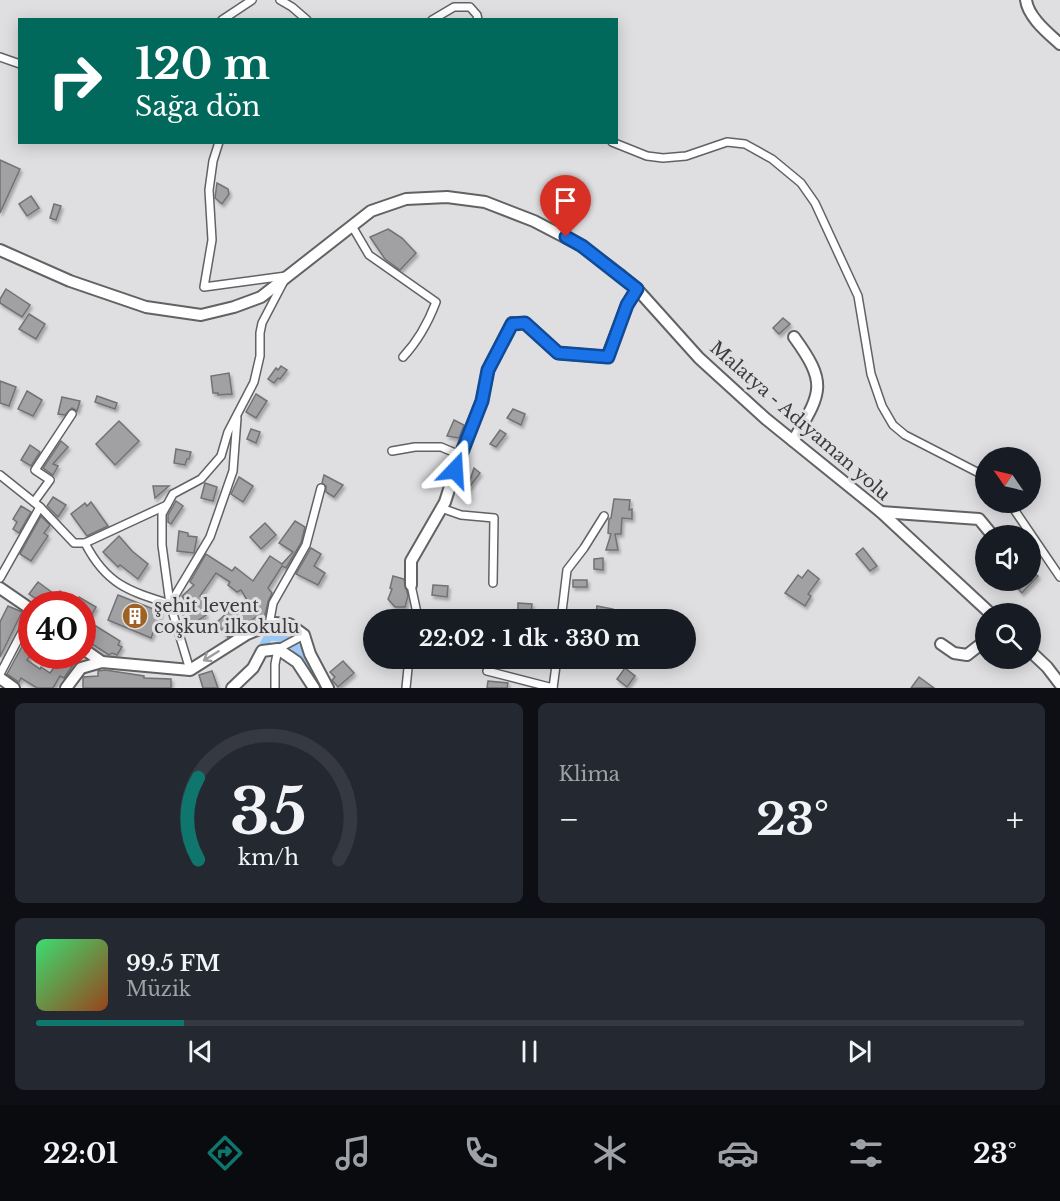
<!DOCTYPE html>
<html lang="tr">
<head>
<meta charset="utf-8">
<style>
  :root { --surface:#171b24; --page:#242831; --text:#f1f3f6; --muted:#9ea1a6; --line:#363941; --accent:#0f766e }
  body { margin:0; font-family:"Libre Baskerville",serif; background:var(--page); color:var(--text); height:100vh; display:flex; flex-direction:column; font-size:22px; white-space:nowrap }
  * { box-sizing:border-box; margin:0 }
  p { font-size:20px; color:var(--muted) }
  .icon { flex:none; width:33px; height:33px; fill:none; stroke:currentColor; stroke-width:2; stroke-linecap:round; stroke-linejoin:round }
  .map { position:relative; height:688px; overflow:hidden }
  .drawer { display:flex; flex-direction:column; gap:15px; padding:15px; background:#0d0f14; flex:1 }
  .drawer>* { flex:none }
  .banner { position:absolute; left:18px; top:18px; width:600px; height:126px; border-radius:0px; box-shadow:0 3px 15px #0003; background:#00695c; color:#fff; overflow:hidden }
  .needle { width:39px; rotate:304deg }
  .tools { position:absolute; left:975px; top:447px; display:grid; gap:12px }
  .tools a { display:grid; place-items:center; width:66px; height:66px; border-radius:50%; background:var(--surface); box-shadow:0 3px 15px #0003; font-size:30px }
  .speed { position:absolute; left:18px; top:591px; display:flex; gap:12px; font-size:30px; font-weight:700; text-align:center }
  .speed>* { display:grid; place-content:center; width:78px; height:78px; border-radius:50%; background:var(--surface); box-shadow:0 3px 15px #0003; line-height:1 }
  .speed .limit { border:9px solid #d22; background:#fff; color:#111 }
  .pin { position:absolute; display:grid; place-items:center; width:51px; height:51px; color:#fff; margin:-62px -26px; border-radius:50% 50% 50% 0; rotate:-45deg; box-shadow:0 0 6px #0007 }
  .pin .icon { rotate:45deg }
  .me { position:absolute; width:66px; margin:-33px; rotate:20deg; stroke-linejoin:round; filter:drop-shadow(0 0 4px #0008) }
  .turn { display:flex; align-items:center; gap:21px; height:126px; padding:0 18px; font-size:27px }
  .turn .icon { width:78px; height:78px; stroke-width:2.5 }
  .turn b { display:block; font-size:42px; line-height:51px }
  .big { font-size:45px; font-weight:700; line-height:1.1 }
  .drawer .card { flex:1; display:flex; flex-direction:column; justify-content:center; gap:9px; min-width:0; padding:0 21px; border-radius:9px; background:var(--page) }
  .drawer .dial { align-items:center; gap:0 }
  .dial svg { height:156px; overflow:visible; fill:none; stroke:var(--line); stroke-width:7; stroke-linecap:round; text-anchor:middle }
  .dial text { fill:var(--text); stroke:none }
  .song { display:flex; align-items:center; gap:18px }
  .cover { width:72px; height:72px; border-radius:9px; background:linear-gradient(135deg,hsl(140 70% 55%),hsl(20 70% 35%)) }
  .played { height:6px; border-radius:3px; background:linear-gradient(90deg,var(--accent) 15%,var(--line) 15%) }
  .keys { display:flex; justify-content:space-around; direction:ltr }
  .heat { display:flex; justify-content:space-between; align-items:center; font-size:33px; direction:ltr }
  .drawer .tiles { flex:1; display:grid; gap:15px; grid-template-columns:1fr 1fr }
  .card:last-child { grid-column:span 2 }
  .trip { position:absolute; left:363px; top:609px; width:333px; height:60px; border-radius:30px; background:var(--surface); box-shadow:0 3px 15px #0003; font-weight:700; line-height:60px; text-align:center }
  .menu { display:flex; height:96px; justify-content:space-around; align-items:center; background:#090b0e; color:var(--muted) }
  .menu .icon { width:42px; height:42px }
  .menu .selected { color:var(--accent) }
  .menu b { font-size:27px; color:var(--text) }
  .map>svg:first-child { display:block }
</style>
</head>
<body>
<div class="map">
<svg width="1060" height="688" viewBox="0 0 1060 688">
  <defs>
    <filter id="shadow"><feDropShadow dx="2" dy="3" stdDeviation="1.5" flood-color="#0004"/></filter>
  </defs>
  <rect width="100%" height="100%" fill="#dfdfe2"/>
  <g fill="none" stroke-linecap="round" stroke-linejoin="round">
    <path stroke="#9cc9f3" stroke-width="9" d="M258,655L269,636C292,637 297,648 309,666"/>
  </g>
  <g fill="#a1a0a2" stroke="#727274" stroke-width="1.5" filter="url(#shadow)">
    <polygon points="0,160 20,169 0,213"/>
    <polygon points="217,183 228,189 229,194 222,204 215,198"/>
    <polygon points="31,196 39,208 27,216 19,204"/>
    <polygon points="54,204 61,206 56,220 50,218"/>
    <polygon points="388,229 402,238 416,253 400,270 385,259 370,237"/>
    <polygon points="6,289 30,305 22,317 0,303 0,299"/>
    <polygon points="29,314 45,324 36,339 19,329"/>
    <polygon points="783,318 790,324 779,334 773,328"/>
    <polygon points="281,366 287,370 280,379 278,378 274,383 268,379 276,368 278,370"/>
    <polygon points="229,373 232,394 218,395 218,393 213,393 211,376"/>
    <polygon points="0,381 16,387 9,406 0,403"/>
    <polygon points="27,391 42,400 33,416 18,409"/>
    <polygon points="256,394 267,401 256,418 246,412"/>
    <polygon points="97,396 117,403 115,409 95,402"/>
    <polygon points="62,397 80,401 77,411 72,408 65,415 58,414"/>
    <polygon points="513,409 525,414 521,425 507,418"/>
    <polygon points="454,420 464,425 459,438 447,436"/>
    <polygon points="119,421 139,441 115,465 96,444"/>
    <polygon points="251,429 260,432 256,443 247,439"/>
    <polygon points="500,430 506,434 496,447 490,444"/>
    <polygon points="61,441 68,447 53,464 58,466 53,475 43,468"/>
    <polygon points="30,445 40,452 31,466 21,460"/>
    <polygon points="176,449 191,452 189,459 187,459 185,465 174,463"/>
    <polygon points="474,468 480,473 468,489 467,489"/>
    <polygon points="324,475 343,485 334,497 326,492 326,486 322,483"/>
    <polygon points="239,477 253,486 243,502 231,494"/>
    <polygon points="205,483 217,487 213,501 201,498"/>
    <polygon points="153,486 169,486 155,498"/>
    <polygon points="53,497 66,505 58,517 47,506"/>
    <polygon points="614,499 630,500 629,510 632,509 632,519 622,518 621,534 615,534 618,550 606,550 611,534 608,533 609,519 611,518"/>
    <polygon points="176,501 183,506 171,524 168,522 168,515"/>
    <polygon points="91,502 108,526 87,536 71,514 85,503 87,506"/>
    <polygon points="21,506 31,512 19,533 13,529 17,522 13,519"/>
    <polygon points="41,516 50,525 44,533 48,536 31,561 20,554"/>
    <polygon points="295,521 305,527 301,543 286,568 282,566 268,588 272,593 268,602 264,619 262,620 256,617 228,637 216,623 230,610 234,614 247,600 241,590 237,592 228,585 230,582 216,573 200,596 207,606 202,610 206,615 190,626 183,616 191,609 182,596 194,585 190,582 206,554 232,571 235,567 253,581 270,556 282,564 293,552 279,543"/>
    <polygon points="265,523 276,535 261,549 250,537"/>
    <polygon points="179,531 188,533 188,536 197,537 194,553 177,551"/>
    <polygon points="119,536 132,551 148,564 138,579 120,565 118,567 103,552"/>
    <polygon points="311,548 321,554 314,566 325,573 318,585 296,574"/>
    <polygon points="863,548 877,566 870,571 856,554"/>
    <polygon points="603,558 603,570 594,569 594,559"/>
    <polygon points="1030,569 1038,576 1022,593 1010,580 1030,580"/>
    <polygon points="808,570 819,579 808,594 811,596 805,606 785,593 798,575 802,578"/>
    <polygon points="393,576 404,579 408,596 405,607 395,607 388,599 392,589 390,588"/>
    <rect x="573" y="580" width="14" height="7"/>
    <polygon points="38,582 57,596 60,591 76,602 79,597 96,607 92,614 82,610 82,604 44,604 29,594"/>
    <polygon points="433,585 448,586 447,597 432,595"/>
    <polygon points="118,595 161,612 151,638 108,620"/>
    <polygon points="518,603 532,604 531,613 518,612"/>
    <polygon points="8,606 22,612 0,657 0,622"/>
    <polygon points="597,606 613,609 612,620 595,620"/>
    <polygon points="450,610 464,612 463,620 449,620"/>
    <polygon points="83,618 120,641 118,645 122,647 117,655 112,653 109,655 83,638"/>
    <polygon points="32,628 32,653 27,660 40,669 41,667 50,673 58,662 47,656 79,656 64,678 60,676 53,688 37,688 21,678 19,682 7,674"/>
    <polygon points="343,661 354,673 338,687 332,680 335,677 330,672"/>
    <polygon points="625,668 635,676 627,687 617,679"/>
    <polygon points="105,670 144,676 144,678 171,679 171,688 83,688 83,677 98,676 98,671"/>
    <polygon points="212,671 218,688 203,688 199,675"/>
    <polygon points="919,677 934,688 911,688"/>
    <polygon points="488,681 508,683 507,688 487,688"/>
  </g>
  <g fill="none" stroke-linecap="round" stroke-linejoin="round">
    <g stroke="#616264" stroke-width="10">
      <g id="street">
        <polyline points="280,0 292,7 307,20"/>
        <polyline points="222,20 252,0"/>
        <polyline points="432,20 454,7 470,7 477,15 478,20"/>
        <polyline points="0,57 20,64"/>
        <polyline points="219,142 213,161 209,190 212,240 204,287 286,276"/>
        <polyline points="612,142 647,156 663,158 686,156 727,142 745,144 772,159 801,183 815,203 858,296 871,374 882,406 893,425 905,435 977,472 986,479"/>
        <path d="M352,226L369,255L436,302C428,323 418,341 403,357"/>
        <polyline points="392,451 415,447 441,447 460,455"/>
        <path d="M0,475L40,507L74,543H85C106,584 128,591 170,604"/>
        <polyline points="34,502 50,480 35,470 72,414"/>
        <polyline points="1009,502 1060,577"/>
        <polyline points="441,508 461,515 494,518 493,583"/>
        <polyline points="85,543 167,505"/>
        <polyline points="0,578 40,507"/>
        <polyline points="411,585 417,613 416,620"/>
        <polyline points="170,604 210,537 233,471 237,418"/>
        <polyline points="561,620 567,570 584,548 604,516"/>
        <polyline points="269,625 273,603 306,545 321,488"/>
        <polyline points="190,670 170,604 162,545 162,514 173,494 201,479 221,456 228,432 254,382 260,356 260,333 262,323 284,281"/>
        <polyline points="487,671 553,688"/>
        <polyline points="0,674 32,613"/>
        <polyline points="275,688 275,664 278,649 304,635"/>
        <polyline points="406,688 409,658"/>
        <polyline points="553,688 557,658"/>
      </g>
    </g>
    <g stroke="#616264" stroke-width="14">
      <g id="secondary">
        <path d="M1026,0C1028,17 1048,33 1060,44"/>
        <polyline points="0,250 70,281 146,307 201,315 234,307 261,297 371,211 406,199 447,197 485,202 534,221 582,246 619,274 637,289 699,358 766,419 881,512 991,614"/>
        <path d="M793,441C821,393 829,385 794,337"/>
        <polyline points="881,512 979,519 993,536"/>
        <polyline points="411,585 411,561 445,502 460,455 482,401 488,370 512,323 525,323 558,353 607,357 627,305 637,289"/>
        <polyline points="0,588 32,610"/>
        <polyline points="941,644 954,653 967,655 981,644 986,637"/>
        <polyline points="82,648 102,662"/>
        <polyline points="1030,651 1047,667 1060,684"/>
        <polyline points="0,678 14,688"/>
        <polyline points="66,688 81,668 102,662 190,670 247,634 274,623 289,624 304,635 310,654 328,688"/>
        <polyline points="232,688 253,668 262,651 278,649 297,662 314,688"/>
      </g>
    </g>
    <use href="#street" stroke="#fff" stroke-width="7"/>
    <use href="#secondary" stroke="#fff" stroke-width="10"/>
  </g>
  <defs><path id="oneway-shaft" d="M-6 0H5M1.5-3L5.5 0L1.5 3" fill="none" stroke-width="1.6" stroke-linecap="round" stroke-linejoin="round" transform="scale(1.5)"/></defs>
  <use stroke="#9d9d9e" href="#oneway-shaft" transform="translate(211 656) rotate(148)"/>
  <g fill="none" stroke-linecap="round" stroke-linejoin="round">
    <g stroke="#114b97" stroke-width="15">
      <polyline id="route" points="455,470 482,401 488,370 512,324 525,323 558,353 608,357 627,305 637,289 582,246 566,237"/>
    </g>
    <use href="#route" stroke="#1a73e8" stroke-width="10"/>
  </g>
  <defs>
    <g id="building-disc" transform="scale(1.35)"><circle r="9.5" fill="#9e6324" stroke="#dfdfe2"/><path d="M-4-6H4V6H1V3H-1V6H-4ZM-2.5-4.3h1.7v1.8h-1.7ZM.8-4.3h1.7v1.8H.8ZM-2.5-1h1.7V.8h-1.7ZM.8-1h1.7V.8H.8Z" fill="#fff"/></g>
  </defs>
  <g fill-rule="evenodd">
    <use href="#building-disc" x="135" y="616"/>
  </g>
  <g text-anchor="middle" dominant-baseline="central" stroke-width="6" stroke-linejoin="round" paint-order="stroke">
    <g font-size="18" fill="#3b3b3c" stroke="#dfdfe2">
      <text transform="translate(800 421) rotate(41)">Malatya - Adıyaman yolu</text>
    </g>
    <g font-size="18" fill="#3b3b3c" stroke="#dfdfe2" text-anchor="start">
      <text x="154" y="606">şehit levent<tspan x="154" dy="21">coşkun ilkokulu</tspan></text>
    </g>
  </g>
</svg>
<div class="tools">
<a><svg class="needle" viewBox="-14 -14 28 28"><path d="M0-13l5 13h-10z" fill="#e53935"/><path d="M0 13l5-13h-10z" fill="#9ea1a6"/></svg></a>
<a><svg class="icon" aria-label="sound" viewBox="0 0 24 24"><path d="M4 9h4l5-4v14l-5-4H4zM17 9q2 3 0 6"/></svg></a>
<a><svg class="icon" aria-label="search" viewBox="0 0 24 24"><circle cx="10" cy="10" r="6"/><path d="M15 15l6 6"/></svg></a>
</div>
<div class="speed"><div class="limit">40</div></div>
<div class="pin" style="left:566px;top:237px;background:#d93025"><svg class="icon" aria-label="arrive" viewBox="0 0 24 24"><path d="M6 21V4h12l-3 4 3 4H6"/></svg></div>
<svg class="me" style="left:455px;top:470px" viewBox="-20 -20 40 40"><path d="M0-17L14 15 0 8-14 15z" fill="#1a73e8" stroke="#fff" stroke-width="4"/></svg>
<div class="trip">22:02 · 1 dk · 330 m</div>
<div class="banner">
<div class="turn"><svg class="icon" aria-label="right" viewBox="0 0 24 24"><path d="M7 20v-9h11M14 6l5 5-5 5"/></svg><div><b>120 m</b>Sağa dön</div></div>
</div>
</div>
<section class="drawer">
<div class="tiles">
<div class="card dial"><svg viewBox="0 0 100 80">
<path d="M14 69A42 42 0 1 1 86 69"/>
<path d="M14 69A42 42 0 0 1 14 27" stroke="#0f766e"/>
<text x="50" y="56" font-size="32" font-weight="700">35</text>
<text x="50" y="72" font-size="11">km/h</text>
</svg></div>
<div class="card"><p>Klima</p>
<div class="heat"><a>−</a><b class="big">23°</b><a>+</a></div>
</div>
<div class="card">
<div class="song"><i class="cover"></i><div><b>99.5 FM</b><p>Müzik</p></div></div>
<div class="played"></div>
<div class="keys"><svg class="icon" aria-label="previous" viewBox="0 0 24 24"><path d="M18 5L8 12l10 7zM5 5v14"/></svg><svg class="icon" aria-label="pause" viewBox="0 0 24 24"><path d="M8 5v14M16 5v14"/></svg><svg class="icon" aria-label="next" viewBox="0 0 24 24"><path d="M6 5l10 7-10 7zM19 5v14"/></svg></div>
</div>
</div>
</section>
<nav class="menu">
<b>22:01</b>
<svg class="icon selected" aria-label="directions" viewBox="0 0 24 24"><path d="M12 3l9 9-9 9-9-9zM9 14v-3h6M13 9l2 2-2 2"/></svg>
<svg class="icon" aria-label="music" viewBox="0 0 24 24"><path d="M9 18V5l10-2v13"/><circle cx="6" cy="18" r="3"/><circle cx="16" cy="16" r="3"/></svg>
<svg class="icon" aria-label="phone" viewBox="0 0 24 24"><path d="M5 4h4l2 5-3 2q2 4 5 5l2-3 5 2v4C11 20 4 13 5 4z"/></svg>
<svg class="icon" aria-label="climate" viewBox="0 0 24 24"><path d="M12 3v18M4 7l16 10M4 17L20 7"/></svg>
<svg class="icon" aria-label="car" viewBox="0 0 24 24"><path d="M5 17H2v-5l4-1 3-4h7l3 4 3 1v5h-3M9 17h6M6 11h13"/><circle cx="7" cy="17" r="2"/><circle cx="17" cy="17" r="2"/></svg>
<svg class="icon" aria-label="filters" viewBox="0 0 24 24"><path d="M4 7h16M4 17h16"/><circle cx="9" cy="7" r="2"/><circle cx="15" cy="17" r="2"/></svg>
<b>23°</b>
</nav>
</body>
</html>
